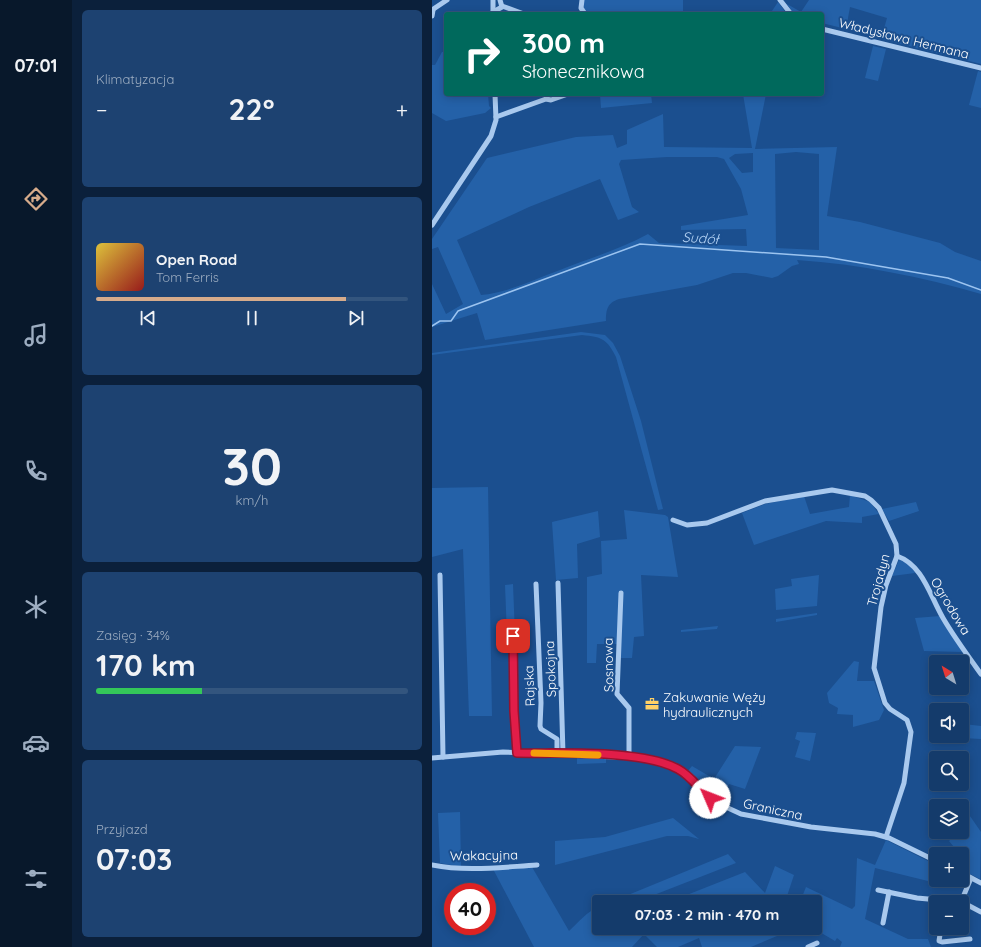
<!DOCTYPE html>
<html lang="pl">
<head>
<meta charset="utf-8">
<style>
  :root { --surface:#143b6b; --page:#1d4271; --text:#f1f3f6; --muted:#9dadc1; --line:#33557e; --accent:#d6ab8b }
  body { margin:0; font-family:Quicksand,sans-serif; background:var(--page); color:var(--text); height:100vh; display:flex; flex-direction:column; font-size:15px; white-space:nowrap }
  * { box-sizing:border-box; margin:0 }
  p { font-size:13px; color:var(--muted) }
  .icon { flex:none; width:22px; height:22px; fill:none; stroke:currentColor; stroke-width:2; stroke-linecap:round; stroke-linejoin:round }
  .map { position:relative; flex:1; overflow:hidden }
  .sheet { display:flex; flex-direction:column; gap:10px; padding:10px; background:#0b203b; width:360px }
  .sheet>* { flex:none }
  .banner { position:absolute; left:12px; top:12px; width:380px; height:84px; border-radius:4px; box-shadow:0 2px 10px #0003,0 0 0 1px var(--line); background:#00695c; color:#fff; overflow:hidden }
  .needle { width:26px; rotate:322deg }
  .controls { position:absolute; left:497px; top:655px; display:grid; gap:8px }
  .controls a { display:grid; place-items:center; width:40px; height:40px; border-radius:4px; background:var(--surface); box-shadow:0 2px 10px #0003,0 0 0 1px var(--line); font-size:20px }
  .speed { position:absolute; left:12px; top:883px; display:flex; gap:8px; font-size:20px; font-weight:700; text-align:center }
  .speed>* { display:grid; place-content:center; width:52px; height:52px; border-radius:50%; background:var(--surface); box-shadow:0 2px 10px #0003,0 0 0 1px var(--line); line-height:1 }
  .speed .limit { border:6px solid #d22; background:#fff; color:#111 }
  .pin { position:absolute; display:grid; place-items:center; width:34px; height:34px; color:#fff; margin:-17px; border-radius:8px; box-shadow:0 2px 6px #0006 }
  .me { position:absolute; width:44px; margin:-22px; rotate:314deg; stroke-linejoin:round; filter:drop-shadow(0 0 3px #0008) }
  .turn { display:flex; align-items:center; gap:14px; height:84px; padding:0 12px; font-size:18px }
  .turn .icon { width:52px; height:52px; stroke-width:2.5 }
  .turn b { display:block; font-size:28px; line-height:34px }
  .big { font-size:30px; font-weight:700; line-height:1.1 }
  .sheet .card { flex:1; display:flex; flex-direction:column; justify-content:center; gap:6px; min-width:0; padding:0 14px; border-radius:6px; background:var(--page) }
  .sheet .dial { align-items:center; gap:0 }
  .dial b { font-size:52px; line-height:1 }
  .song { display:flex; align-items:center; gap:12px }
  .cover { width:48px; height:48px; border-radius:6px; background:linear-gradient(135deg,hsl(50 70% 55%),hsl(0 70% 35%)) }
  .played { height:4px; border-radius:2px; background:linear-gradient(90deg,var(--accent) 80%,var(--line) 80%) }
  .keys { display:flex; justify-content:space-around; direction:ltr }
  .heat { display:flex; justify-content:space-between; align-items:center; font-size:22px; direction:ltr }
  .charge { height:6px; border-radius:3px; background:linear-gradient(90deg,#34c759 34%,var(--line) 0) }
  .trip { position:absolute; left:160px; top:895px; width:230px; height:40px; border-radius:4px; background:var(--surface); box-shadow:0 2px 10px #0003,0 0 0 1px var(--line); font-weight:700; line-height:40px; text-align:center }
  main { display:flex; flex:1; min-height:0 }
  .tabs { display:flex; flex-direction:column; width:72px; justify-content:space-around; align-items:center; background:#08182b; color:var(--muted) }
  .tabs .icon { width:28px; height:28px }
  .tabs .active { color:var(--accent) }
  .tabs b { font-size:18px; color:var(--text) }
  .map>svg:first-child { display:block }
</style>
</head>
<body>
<main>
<nav class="tabs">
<b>07:01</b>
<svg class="icon active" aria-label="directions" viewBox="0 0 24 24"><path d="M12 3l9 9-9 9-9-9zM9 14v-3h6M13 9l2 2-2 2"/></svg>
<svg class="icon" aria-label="music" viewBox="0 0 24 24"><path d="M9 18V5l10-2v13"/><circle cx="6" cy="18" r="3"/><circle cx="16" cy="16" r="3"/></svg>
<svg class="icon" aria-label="phone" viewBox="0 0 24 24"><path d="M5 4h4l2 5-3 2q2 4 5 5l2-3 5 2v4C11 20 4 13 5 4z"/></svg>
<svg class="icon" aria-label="climate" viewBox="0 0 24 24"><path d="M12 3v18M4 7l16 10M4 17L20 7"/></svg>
<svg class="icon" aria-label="car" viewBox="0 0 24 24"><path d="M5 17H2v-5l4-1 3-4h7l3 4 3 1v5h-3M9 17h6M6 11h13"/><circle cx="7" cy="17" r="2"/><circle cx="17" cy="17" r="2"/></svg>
<svg class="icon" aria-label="filters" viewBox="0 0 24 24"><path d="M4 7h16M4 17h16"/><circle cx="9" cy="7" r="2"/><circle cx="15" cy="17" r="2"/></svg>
</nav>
<section class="sheet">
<div class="card"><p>Klimatyzacja</p>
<div class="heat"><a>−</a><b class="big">22°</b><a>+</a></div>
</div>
<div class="card">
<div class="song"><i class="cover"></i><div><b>Open Road</b><p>Tom Ferris</p></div></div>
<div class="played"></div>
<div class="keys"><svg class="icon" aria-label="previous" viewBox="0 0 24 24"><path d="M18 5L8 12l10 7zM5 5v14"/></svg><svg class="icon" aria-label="pause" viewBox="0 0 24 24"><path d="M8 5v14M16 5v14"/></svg><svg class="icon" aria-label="next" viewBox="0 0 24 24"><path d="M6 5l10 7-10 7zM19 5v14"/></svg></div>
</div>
<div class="card dial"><b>30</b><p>km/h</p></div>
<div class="card"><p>Zasięg · 34%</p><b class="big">170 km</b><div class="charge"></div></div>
<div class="card"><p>Przyjazd</p><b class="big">07:03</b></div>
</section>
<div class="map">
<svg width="549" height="947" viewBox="0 0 549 947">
  <rect width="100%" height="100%" fill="#1b4f8f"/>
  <g fill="#2461a8" fill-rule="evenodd">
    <polygon points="152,0 251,0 251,14 155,12 151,9"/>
    <polygon points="377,0 549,0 549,64 449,39 455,18 418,7 414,29 390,23 390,14 362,14 355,4 369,12"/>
    <polygon points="346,2 355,14 338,14"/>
    <polygon points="441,46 454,49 446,81 433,78"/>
    <polygon points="10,52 14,52 14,94 56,94 57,106 59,108 53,113 14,121 0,113 0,65 3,65"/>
    <polygon points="546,71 549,72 549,108 537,105"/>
    <polygon points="168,94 219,94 220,103 169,108"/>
    <path d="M311,94H334L323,149L405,147L395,216L428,222L508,243L523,252L549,261V294C490,277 427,264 365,260L367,264L360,266L346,276L340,278L314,273H301L265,285L187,299C175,303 174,310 174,321L53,340L45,313L0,327V284L14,314L31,304L6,247L0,249V239L55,158L144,137L181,135L185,148L195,144V130L231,114L232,147L320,148ZM364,152L387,154V250L344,248L343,154ZM321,153V172L310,173L297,158L303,154ZM235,157H285L292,159L309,189L316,215L249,226V230L314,229L315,246L227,243L216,234C189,249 158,258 128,270C103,279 76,293 49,295L25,240L97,207L168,179L186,220L207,212L200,207L187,164L189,160Z"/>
    <path d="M149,332L173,335L181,343L188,356L209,421L231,509L226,510L184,357C175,339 170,337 150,335L0,355V353Z"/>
    <polygon points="56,487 60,716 37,716 31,549 0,557 0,488"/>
    <polygon points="418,495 438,502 447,514 430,517 430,523 394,521 322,545 310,513 333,504 372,496 378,514 417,507"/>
    <polygon points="484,502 487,511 457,521 450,509"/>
    <polygon points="192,510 233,515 236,517 246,577 209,575 212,636 202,637 200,658 185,658 185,644 165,644 164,663 155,663 155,577 170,574 169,541 195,539"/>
    <polygon points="166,511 168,537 145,544 146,578 124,580 120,522"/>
    <path d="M467,560C475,562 480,566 483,573L460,576Z"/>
    <polygon points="387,575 385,606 344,610 343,589 360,586 359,579"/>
    <polygon points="81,584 83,635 75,635 73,585"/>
    <polygon points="385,613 385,615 344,622 344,619"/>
    <polygon points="508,616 532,652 492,651 483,618"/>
    <polygon points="286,626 285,629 249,632 249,630"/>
    <polygon points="422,661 427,662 425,681 442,681 452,710 447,720 421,727 421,715 405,714 406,708 397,703 395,693"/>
    <polygon points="532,724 549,726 549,753 549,739 530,738"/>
    <polygon points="365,732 384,733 378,761 363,757 368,741 363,739"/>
    <polygon points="303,746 329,747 313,789 297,784 288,801 255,772 260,766 282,779"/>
    <polygon points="145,758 174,759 174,763 145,764"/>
    <polygon points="529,803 549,832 548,879 530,870 530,854 514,854 522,847 517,841 520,838 515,832 530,832 530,806 525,806"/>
    <polygon points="28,812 29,867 8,863 6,813"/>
    <polygon points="241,818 267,839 256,836 235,836 123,865 123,841 173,837"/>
    <polygon points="454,840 504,865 504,880 520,880 500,882 443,868 433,919 476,939 496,939 499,947 408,947 410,942 405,938 403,941 381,928 383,928 383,902 368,902 374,887 420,909 423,906 425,858 443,865"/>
    <polygon points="296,854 304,863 204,902 179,902"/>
    <polygon points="343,866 362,875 353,902 237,902 313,872 333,893"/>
    <path d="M100,867L137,931C147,922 155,911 167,907V928H364L319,947H270L267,938L246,947H225L212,934L200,947H102L61,869Z"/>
  </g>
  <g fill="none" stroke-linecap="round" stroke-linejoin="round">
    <polyline stroke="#9cc4f0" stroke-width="1.5" points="0,326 8,321 19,321 26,311 208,244 394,257 516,278 549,290"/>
    <g stroke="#a9c9ee" stroke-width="5">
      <polyline points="150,0 149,8 153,14"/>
      <polyline points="348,0 359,14"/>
      <polyline points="70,6 92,14"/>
      <polyline points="0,10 15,0"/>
      <polyline points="61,12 70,7 68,0"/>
      <polyline points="61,14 61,0"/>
      <polyline points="0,16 1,10"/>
      <polyline points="390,29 549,68"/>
      <polyline points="64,117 114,99 119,100 136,94"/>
      <polyline points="0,225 59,136 64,120 63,94"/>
      <polyline points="241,520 255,525 275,523 333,501 400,490 433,496 439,500 447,508 464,544 465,556 454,585 449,607 442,668 453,703 458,709 475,720 479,732 472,783 454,837"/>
      <path d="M465,556C491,565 498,596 511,618C522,637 536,656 549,674"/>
      <polyline points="8,575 11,757"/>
      <polyline points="126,583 131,754"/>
      <polyline points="104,584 109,703 108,726 109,729 125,739 125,754"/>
      <polyline points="189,593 185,694 197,708 197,757"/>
      <polyline points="81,636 82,711 85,753"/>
      <polyline points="0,758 71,752 205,758 234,764 244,768 254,775 283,802 309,814 379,827 443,834 457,838 504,861"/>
      <path d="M0,865C34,872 71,867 105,865"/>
      <polyline points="530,873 549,883"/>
      <polyline points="446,890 485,898 529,902"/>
      <polyline points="529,902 539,878"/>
      <polyline points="530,902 549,912"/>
      <polyline points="451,923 457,892"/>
      <polyline points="509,928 507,941 510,942 538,939"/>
      <polyline points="376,947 385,943"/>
    </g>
  </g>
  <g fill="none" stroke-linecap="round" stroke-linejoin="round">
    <g stroke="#92132f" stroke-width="10">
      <path id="route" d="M81,636L82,711L85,753C128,754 209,749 246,769C259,776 267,789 278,798"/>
    </g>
    <use href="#route" stroke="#e11d48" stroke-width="7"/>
    <polyline stroke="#f59e0b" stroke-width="7" points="102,753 166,755"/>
  </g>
  <defs>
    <g id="office-bare" transform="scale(1.08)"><path d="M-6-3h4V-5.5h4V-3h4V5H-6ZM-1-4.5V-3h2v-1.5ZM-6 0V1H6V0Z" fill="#ffd166" stroke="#1b4f8f" stroke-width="2.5" paint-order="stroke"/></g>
  </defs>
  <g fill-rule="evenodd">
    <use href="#office-bare" x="220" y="704"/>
  </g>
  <g text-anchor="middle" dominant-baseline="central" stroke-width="4" stroke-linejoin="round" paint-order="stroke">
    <g font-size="13" fill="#fff" stroke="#1b4f8f">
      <text transform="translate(472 38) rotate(14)">Władysława Hermana</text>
      <text transform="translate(446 580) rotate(-75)">Trojadyn</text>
      <text transform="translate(519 606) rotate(59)">Ogrodowa</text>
      <text transform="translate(176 665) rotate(-91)">Sosnowa</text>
      <text transform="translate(118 669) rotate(-92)">Spokojna</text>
      <text transform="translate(97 686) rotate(-92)">Rajska</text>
      <text transform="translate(341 809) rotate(12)">Graniczna</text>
      <text transform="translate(52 855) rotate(-1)">Wakacyjna</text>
    </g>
    <g font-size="13" fill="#fff" stroke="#1b4f8f" text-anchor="start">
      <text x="231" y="697">Zakuwanie Węży<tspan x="231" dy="15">hydraulicznych</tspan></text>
    </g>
    <g font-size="14" font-style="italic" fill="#b5d3f5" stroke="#1b4f8f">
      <text transform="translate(268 238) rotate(4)">Sudół</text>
    </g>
  </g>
</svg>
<div class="controls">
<a><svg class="needle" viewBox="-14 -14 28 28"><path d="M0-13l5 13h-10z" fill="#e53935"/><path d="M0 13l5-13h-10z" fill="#9dadc1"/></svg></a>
<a><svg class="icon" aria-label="sound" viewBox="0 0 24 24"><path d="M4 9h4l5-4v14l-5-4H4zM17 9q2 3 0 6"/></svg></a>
<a><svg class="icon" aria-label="search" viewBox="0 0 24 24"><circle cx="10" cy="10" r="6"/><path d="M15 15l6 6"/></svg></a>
<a><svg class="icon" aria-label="layers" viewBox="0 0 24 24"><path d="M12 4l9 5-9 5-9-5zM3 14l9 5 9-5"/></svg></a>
<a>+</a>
<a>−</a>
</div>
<div class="speed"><div class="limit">40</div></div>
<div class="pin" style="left:81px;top:636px;background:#d93025"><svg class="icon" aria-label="arrive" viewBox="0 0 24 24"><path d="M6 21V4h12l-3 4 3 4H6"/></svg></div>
<svg class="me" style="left:278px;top:798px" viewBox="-20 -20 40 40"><circle r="19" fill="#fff"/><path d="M0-13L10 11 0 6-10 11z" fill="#e11d48"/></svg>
<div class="trip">07:03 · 2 min · 470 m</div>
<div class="banner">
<div class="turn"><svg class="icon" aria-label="right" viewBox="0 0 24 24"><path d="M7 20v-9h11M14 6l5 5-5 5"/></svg><div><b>300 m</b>Słonecznikowa</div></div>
</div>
</div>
</main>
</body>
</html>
